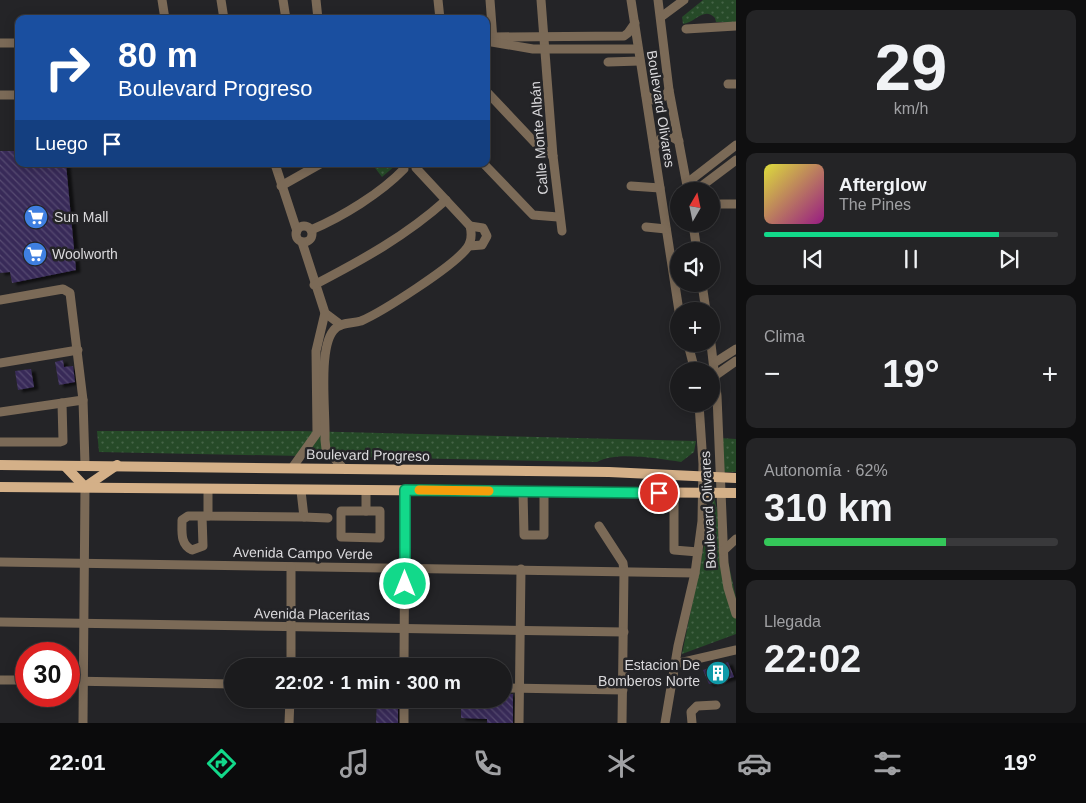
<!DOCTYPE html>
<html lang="es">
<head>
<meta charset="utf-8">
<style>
  :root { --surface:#1b1b1d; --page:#242426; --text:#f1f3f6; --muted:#a0a1a4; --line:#39393b; --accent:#12d98a }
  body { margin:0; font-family:Arial,sans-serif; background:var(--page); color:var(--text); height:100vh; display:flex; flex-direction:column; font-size:19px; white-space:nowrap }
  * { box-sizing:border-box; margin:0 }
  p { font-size:16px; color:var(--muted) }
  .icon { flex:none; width:28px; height:28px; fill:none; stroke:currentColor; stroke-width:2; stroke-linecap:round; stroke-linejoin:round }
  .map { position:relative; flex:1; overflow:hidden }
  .drawer { display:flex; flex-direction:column; gap:10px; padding:10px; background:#0f0f10; width:350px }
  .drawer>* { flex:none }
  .banner { position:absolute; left:15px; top:15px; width:475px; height:152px; border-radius:10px; box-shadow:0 2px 12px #0003,0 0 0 1px var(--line); background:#1a4fa0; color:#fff; overflow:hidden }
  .needle { width:32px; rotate:9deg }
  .controls { position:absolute; left:670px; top:182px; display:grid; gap:10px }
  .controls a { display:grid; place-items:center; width:50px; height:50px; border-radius:50%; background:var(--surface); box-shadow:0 2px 12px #0003,0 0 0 1px var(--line); font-size:25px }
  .speed { position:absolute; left:15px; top:642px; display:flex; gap:10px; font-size:25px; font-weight:700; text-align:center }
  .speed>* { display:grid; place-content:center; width:65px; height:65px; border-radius:50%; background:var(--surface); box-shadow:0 2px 12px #0003,0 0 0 1px var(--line); line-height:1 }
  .speed .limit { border:8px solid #d22; background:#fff; color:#111 }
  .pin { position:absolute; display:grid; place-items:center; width:42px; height:42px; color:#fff; margin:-21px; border:2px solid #fff; border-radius:50%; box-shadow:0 1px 5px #0007 }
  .me { position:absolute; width:55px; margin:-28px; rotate:0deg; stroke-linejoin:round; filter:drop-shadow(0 0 4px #0008) }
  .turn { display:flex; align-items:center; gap:18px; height:105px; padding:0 20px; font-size:22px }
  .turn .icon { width:65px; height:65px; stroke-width:2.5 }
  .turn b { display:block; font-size:35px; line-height:42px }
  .then { display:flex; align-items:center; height:48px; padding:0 20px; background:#0003; gap:10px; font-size:19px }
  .big { font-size:38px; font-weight:700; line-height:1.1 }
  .drawer .card { flex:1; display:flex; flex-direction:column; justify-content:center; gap:8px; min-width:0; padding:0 18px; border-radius:10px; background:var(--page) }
  .drawer .dial { align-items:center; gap:0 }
  .dial b { font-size:65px; line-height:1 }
  .song { display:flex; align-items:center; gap:15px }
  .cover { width:60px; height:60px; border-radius:8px; background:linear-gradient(135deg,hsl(60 70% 55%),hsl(310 70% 35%)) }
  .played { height:5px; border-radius:2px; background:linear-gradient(90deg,var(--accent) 80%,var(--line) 80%) }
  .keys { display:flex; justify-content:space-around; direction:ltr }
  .heat { display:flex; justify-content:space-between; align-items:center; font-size:28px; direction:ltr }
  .charge { height:8px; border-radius:4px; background:linear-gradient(90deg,#34c759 62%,var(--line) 0) }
  .trip { position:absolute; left:224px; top:658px; width:288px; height:50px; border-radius:25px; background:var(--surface); box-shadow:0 2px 12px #0003,0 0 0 1px var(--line); font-weight:700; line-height:50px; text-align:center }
  .menu { display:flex; height:80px; justify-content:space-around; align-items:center; background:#0b0b0c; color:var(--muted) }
  .menu .icon { width:35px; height:35px }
  .menu .selected { color:var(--accent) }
  .menu b { font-size:22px; color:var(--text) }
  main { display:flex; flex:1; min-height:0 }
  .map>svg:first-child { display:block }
</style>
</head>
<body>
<main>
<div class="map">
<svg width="736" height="723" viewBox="0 0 736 723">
  <defs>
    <pattern id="park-dots" width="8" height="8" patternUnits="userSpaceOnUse" patternTransform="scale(1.25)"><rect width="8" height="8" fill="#264a28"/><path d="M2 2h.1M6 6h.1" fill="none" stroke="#456447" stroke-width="1.8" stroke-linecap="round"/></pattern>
    <pattern id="building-back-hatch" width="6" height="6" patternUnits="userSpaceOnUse" patternTransform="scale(1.25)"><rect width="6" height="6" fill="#392b59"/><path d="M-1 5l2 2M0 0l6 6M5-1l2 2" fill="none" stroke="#554970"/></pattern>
    <filter id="shadow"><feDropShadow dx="4.5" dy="2.5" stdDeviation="1" flood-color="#0009"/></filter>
  </defs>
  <rect width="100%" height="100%" fill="#242427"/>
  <g fill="url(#park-dots)">
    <path d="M703,0H736V22H716L715,18C704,6 695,23 683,24L682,17Z"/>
    <polygon points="372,164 396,164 396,165 382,177"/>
    <path d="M97,431H301L696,441L694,452L681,462C658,459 618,451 597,462L99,452Z"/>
    <polygon points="720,438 736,439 736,472 722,472"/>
    <polygon points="714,496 736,598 736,634 682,654"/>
  </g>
  <g fill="url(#building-back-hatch)" filter="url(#shadow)">
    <polygon points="0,151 19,151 19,164 66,164 76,270 12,283 10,272 0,273"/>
    <polygon points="63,360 64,367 73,366 75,382 59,385 55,362"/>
    <polygon points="31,369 34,387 18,390 15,371"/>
    <polygon points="728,662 734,677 709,684 703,670"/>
    <polygon points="502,694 513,694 513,723 487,723 487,719 461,718 461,699 502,699"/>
    <polygon points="377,699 398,699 398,723 376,723"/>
  </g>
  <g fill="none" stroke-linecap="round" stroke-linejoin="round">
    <g stroke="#7b6a57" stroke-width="9">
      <polyline points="162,0 165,19"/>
      <polyline points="221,0 224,19"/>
      <polyline points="283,0 286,19"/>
      <polyline points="316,0 318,19"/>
      <polyline points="438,0 440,19"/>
      <polyline points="490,0 493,40"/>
      <polyline points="541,0 553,156 562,231"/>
      <polyline points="631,0 679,311"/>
      <polyline points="658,0 669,90 688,191"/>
      <polyline points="661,17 684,0"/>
      <polyline points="686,29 736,26"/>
      <polyline points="486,39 493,37 624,36 628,33 635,23"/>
      <polyline points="486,41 533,49 638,49"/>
      <polyline points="0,43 19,43"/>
      <polyline points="608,62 640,61"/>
      <polyline points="728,84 736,84"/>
      <polyline points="486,91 538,146 553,156"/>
      <polyline points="0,95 19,95"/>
      <path d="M646,95C654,104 663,100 669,90"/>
      <polyline points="654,147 662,137 672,137 679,141"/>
      <polyline points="275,164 297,231"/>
      <polyline points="484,164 533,215 558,217"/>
      <polyline points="687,183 736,145"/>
      <polyline points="281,186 320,164"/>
      <polyline points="631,186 660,188"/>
      <polyline points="695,191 736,160"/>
      <polyline points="721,204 736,204"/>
      <polyline points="693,224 697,251"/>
      <circle cx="304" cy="234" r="8"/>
      <polyline points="646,227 666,229"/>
      <path d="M311,230C342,217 381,193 404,169"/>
      <polyline points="302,242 325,313 341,325"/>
      <polyline points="469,246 482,245 487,236 483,228 470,226"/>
      <polyline points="702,284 706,311"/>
      <path d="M314,285C362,260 406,236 446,200"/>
      <polyline points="0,300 63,289 70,293 83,400 85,464"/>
      <polyline points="688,344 695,371"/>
      <polyline points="711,344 717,396 724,563 728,588 736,614"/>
      <polyline points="0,363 78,350"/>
      <polyline points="714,363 736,349"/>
      <polyline points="716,375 736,361"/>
      <polyline points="0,412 83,400"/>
      <polyline points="0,442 60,442 63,441 62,403"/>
      <polyline points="292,468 317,433 316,351 325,313"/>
      <path d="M343,468L326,449L325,440C326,414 318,350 333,331C339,322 351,324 361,321C382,312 454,266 467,248C472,241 472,234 470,226L416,168"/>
      <polyline points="208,489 208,516 304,517 301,491"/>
      <polyline points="523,491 524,535 544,535 544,491"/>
      <polyline points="674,493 674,550 698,552"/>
      <polygon points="341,511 380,511 380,538 341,537"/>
      <polyline points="366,511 366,490"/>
      <path d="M202,516L203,546L192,550C180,544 182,532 182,520L188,516H208"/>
      <polyline points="304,517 328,518"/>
      <polyline points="599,526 623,563 624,571 622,723"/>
      <polyline points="723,551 736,539"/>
      <polyline points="0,562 695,573"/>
      <polyline points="0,622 624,632"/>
      <polyline points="675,664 736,650"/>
      <polyline points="291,666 291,567"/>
      <polyline points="404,666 405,490"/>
      <polyline points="0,680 26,680"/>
      <polyline points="69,681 232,684"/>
      <polyline points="502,688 623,690"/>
      <polyline points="83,723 85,487"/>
      <polyline points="289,723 290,699"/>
      <polyline points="404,723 404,699"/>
      <polyline points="519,723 521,569"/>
      <polyline points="665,723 678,646 695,573 702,521 703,464 699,404"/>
      <polyline points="692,723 691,712 697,706 716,705"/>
    </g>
    <g stroke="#d4b088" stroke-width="10">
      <polyline points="0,465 609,472 736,478"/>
      <polyline points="65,466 85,487 117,465"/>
      <polyline points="0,487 736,493"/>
    </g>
  </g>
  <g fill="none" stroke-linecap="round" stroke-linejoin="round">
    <g stroke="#0c8d5a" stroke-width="12">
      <polyline id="route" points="405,584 405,490 659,493"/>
    </g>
    <use href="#route" stroke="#12d98a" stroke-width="9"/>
    <polyline stroke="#f59e0b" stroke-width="9" points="419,490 489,491"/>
  </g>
  <defs>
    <g id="supermarket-disc" transform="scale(1.25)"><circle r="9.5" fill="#3f7fe0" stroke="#242427"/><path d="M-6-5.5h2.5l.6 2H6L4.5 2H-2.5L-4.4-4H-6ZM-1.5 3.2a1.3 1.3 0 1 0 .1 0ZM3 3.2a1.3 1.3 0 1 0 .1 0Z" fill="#fff"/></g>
    <g id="building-disc" transform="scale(1.25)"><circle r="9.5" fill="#0f9aa8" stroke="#242427"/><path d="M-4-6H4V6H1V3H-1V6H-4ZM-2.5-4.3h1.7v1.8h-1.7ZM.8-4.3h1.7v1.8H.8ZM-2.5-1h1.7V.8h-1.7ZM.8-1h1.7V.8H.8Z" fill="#fff"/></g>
  </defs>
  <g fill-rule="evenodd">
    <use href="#supermarket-disc" x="36" y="217"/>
    <use href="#supermarket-disc" x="35" y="254"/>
    <use href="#building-disc" x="718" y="673"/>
  </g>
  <g text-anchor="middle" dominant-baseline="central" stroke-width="5" stroke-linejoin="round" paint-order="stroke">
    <g font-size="14" fill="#dad9dc" stroke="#242427">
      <text transform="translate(661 109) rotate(81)">Boulevard Olivares</text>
      <text transform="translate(539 138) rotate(-94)">Calle Monte Albán</text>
      <text transform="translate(368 455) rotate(1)">Boulevard Progreso</text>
      <text transform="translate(708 510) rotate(-93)">Boulevard Olivares</text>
      <text transform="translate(303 553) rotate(1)">Avenida Campo Verde</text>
      <text transform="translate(312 614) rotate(1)">Avenida Placeritas</text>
    </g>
    <g font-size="14" fill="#dad9dc" stroke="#242427" text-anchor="start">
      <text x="54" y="217">Sun Mall</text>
      <text x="52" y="254">Woolworth</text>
      <text x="700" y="665" text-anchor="end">Estacion De<tspan x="700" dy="16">Bomberos Norte</tspan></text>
    </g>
  </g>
</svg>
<div class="controls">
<a><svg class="needle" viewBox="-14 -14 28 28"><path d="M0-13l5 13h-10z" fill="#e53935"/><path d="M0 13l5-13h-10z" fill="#a0a1a4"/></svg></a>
<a><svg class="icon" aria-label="sound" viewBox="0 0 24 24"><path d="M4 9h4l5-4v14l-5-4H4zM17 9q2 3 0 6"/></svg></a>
<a>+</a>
<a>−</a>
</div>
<div class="speed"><div class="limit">30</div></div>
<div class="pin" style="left:659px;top:493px;background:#d93025"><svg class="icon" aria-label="arrive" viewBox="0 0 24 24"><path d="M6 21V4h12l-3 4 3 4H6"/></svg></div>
<svg class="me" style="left:405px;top:584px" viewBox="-20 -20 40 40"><circle r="17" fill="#12d98a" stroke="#fff" stroke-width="3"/><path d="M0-11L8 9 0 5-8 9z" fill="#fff"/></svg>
<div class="trip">22:02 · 1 min · 300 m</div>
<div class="banner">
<div class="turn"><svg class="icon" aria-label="right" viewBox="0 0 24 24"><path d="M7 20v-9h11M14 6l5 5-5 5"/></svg><div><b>80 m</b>Boulevard Progreso</div></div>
<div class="then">Luego<svg class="icon" aria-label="arrive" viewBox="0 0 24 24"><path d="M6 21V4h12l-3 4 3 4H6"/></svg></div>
</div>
</div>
<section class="drawer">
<div class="card dial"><b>29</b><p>km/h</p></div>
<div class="card">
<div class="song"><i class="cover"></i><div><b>Afterglow</b><p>The Pines</p></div></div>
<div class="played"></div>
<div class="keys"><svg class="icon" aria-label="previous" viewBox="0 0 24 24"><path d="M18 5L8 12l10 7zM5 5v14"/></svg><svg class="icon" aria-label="pause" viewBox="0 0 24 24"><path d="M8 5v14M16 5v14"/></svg><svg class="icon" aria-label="next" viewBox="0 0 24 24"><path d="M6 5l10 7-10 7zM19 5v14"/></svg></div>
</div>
<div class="card"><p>Clima</p>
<div class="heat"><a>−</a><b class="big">19°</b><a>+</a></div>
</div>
<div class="card"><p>Autonomía · 62%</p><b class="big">310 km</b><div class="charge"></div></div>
<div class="card"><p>Llegada</p><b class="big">22:02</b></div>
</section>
</main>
<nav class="menu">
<b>22:01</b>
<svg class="icon selected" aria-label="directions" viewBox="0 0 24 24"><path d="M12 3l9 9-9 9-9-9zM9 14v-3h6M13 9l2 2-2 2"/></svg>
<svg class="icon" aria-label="music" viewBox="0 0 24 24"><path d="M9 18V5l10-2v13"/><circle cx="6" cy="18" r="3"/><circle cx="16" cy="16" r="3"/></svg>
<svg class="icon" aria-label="phone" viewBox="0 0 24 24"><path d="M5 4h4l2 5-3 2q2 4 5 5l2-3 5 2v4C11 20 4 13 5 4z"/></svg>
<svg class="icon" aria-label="climate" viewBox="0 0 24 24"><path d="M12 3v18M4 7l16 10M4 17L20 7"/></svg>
<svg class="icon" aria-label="car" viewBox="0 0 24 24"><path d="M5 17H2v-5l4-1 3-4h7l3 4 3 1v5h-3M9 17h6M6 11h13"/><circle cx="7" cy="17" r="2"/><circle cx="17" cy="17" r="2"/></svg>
<svg class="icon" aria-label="filters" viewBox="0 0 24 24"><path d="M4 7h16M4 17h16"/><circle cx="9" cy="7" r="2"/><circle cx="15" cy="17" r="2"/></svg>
<b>19°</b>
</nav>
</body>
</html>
